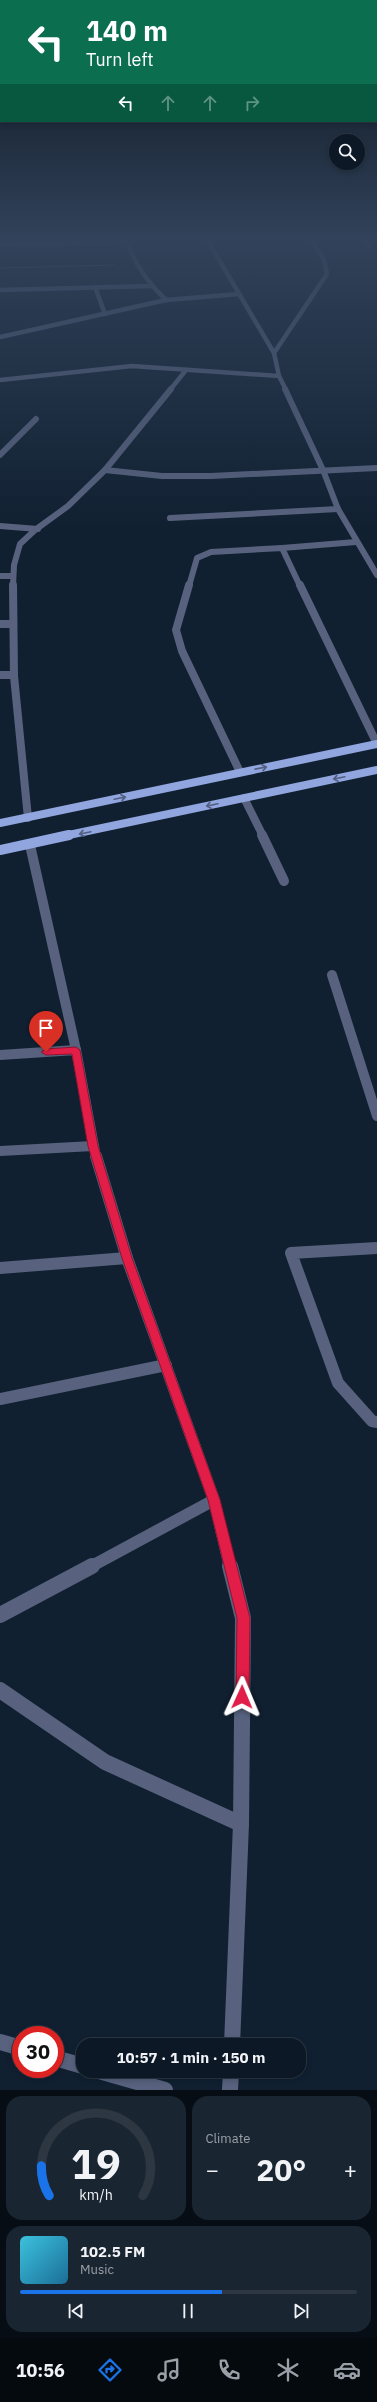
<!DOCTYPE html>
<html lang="en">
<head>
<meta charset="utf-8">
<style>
  :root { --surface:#0c1825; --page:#1a2532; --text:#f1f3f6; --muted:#9aa0a7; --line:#2c3742; --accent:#1a73e8 }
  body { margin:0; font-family:"IBM Plex Sans",sans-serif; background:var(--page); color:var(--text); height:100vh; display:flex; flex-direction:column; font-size:15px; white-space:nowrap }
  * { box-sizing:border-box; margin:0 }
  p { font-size:13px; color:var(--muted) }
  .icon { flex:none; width:22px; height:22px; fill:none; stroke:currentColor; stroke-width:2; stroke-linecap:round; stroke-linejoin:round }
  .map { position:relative; height:2090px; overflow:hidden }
  .side { display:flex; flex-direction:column; gap:6px; padding:6px; background:#070d14; flex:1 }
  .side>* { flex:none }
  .banner { position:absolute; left:0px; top:0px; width:377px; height:122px; box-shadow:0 2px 6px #0003,0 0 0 1px var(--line); background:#0b6e4f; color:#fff; overflow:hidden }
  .fabs { position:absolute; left:329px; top:134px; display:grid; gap:8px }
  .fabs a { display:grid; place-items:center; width:36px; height:36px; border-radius:50%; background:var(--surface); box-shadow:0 2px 6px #0003,0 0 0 1px var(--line); font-size:20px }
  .speed { position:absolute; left:12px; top:2026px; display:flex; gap:8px; font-size:20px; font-weight:700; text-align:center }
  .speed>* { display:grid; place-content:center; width:52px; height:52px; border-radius:50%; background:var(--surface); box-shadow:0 2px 6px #0003,0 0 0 1px var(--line); line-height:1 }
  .speed .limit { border:6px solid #d22; background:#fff; color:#111 }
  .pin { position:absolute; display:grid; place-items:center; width:34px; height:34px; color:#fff; margin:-41px -17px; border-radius:50% 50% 50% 0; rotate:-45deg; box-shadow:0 0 4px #0007 }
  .pin .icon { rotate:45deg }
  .me { position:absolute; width:44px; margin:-22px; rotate:1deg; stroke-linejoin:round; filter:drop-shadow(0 0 3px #0008) }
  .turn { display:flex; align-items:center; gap:14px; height:84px; padding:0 20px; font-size:18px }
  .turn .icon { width:52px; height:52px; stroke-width:2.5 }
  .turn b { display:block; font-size:28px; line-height:34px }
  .lanes { display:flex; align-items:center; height:38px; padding:0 20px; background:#0003; justify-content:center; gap:20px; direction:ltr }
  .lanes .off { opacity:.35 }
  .big { font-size:30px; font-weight:700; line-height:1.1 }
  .side .widget { flex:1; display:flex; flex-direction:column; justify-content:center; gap:6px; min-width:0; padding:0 14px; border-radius:16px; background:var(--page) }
  .side .dial { align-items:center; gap:0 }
  .dial svg { height:104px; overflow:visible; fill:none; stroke:var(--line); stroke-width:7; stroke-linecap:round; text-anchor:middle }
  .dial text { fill:var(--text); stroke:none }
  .song { display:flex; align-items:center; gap:12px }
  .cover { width:48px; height:48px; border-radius:6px; background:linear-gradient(135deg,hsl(190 70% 55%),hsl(200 70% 35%)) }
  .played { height:4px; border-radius:2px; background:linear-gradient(90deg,var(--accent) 60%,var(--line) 60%) }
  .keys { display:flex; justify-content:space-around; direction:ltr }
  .heat { display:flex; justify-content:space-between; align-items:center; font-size:22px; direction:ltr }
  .side .tiles { flex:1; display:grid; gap:6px; grid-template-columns:1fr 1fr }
  .widget:last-child { grid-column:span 2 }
  .trip { position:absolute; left:76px; top:2038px; width:230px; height:40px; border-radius:16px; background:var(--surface); box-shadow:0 2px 6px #0003,0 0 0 1px var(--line); font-weight:700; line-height:40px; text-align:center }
  .menu { display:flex; height:64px; justify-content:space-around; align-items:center; background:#050a0f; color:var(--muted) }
  .menu .icon { width:28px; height:28px }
  .menu .on { color:var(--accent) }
  .menu b { font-size:18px; color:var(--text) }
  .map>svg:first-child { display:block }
</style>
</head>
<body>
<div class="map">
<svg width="377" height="2090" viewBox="0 0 377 2090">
  <rect width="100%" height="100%" fill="#102031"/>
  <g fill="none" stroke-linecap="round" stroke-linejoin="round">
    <polyline stroke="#707d8c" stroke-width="1" stroke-dasharray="2 1" stroke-linecap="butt" points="0,268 115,265"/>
    <g stroke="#58627e" stroke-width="4.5">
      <polyline points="359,236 370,246"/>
      <path d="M126,237C133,263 147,282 166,300"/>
      <polyline points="0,245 127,242"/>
      <polyline points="95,287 105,314"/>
      <polyline points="0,290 152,286"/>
      <polyline points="0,337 166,300 239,294"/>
      <polyline points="274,353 327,274 324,260 309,236"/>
      <polyline points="279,376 286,390"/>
      <polyline points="0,380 132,366 279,376 274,353 205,236"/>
      <polyline points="170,390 186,370"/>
    </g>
    <g stroke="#58627e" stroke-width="6">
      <polyline points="171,389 105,470 162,476 211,476 377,468"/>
      <polyline points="285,389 323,470 338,509 377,575"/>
      <polyline points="0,455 36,419"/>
      <polyline points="170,518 338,509"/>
      <polyline points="0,526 38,529"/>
      <polyline points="282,548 356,542"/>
      <polyline points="0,576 10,576"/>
      <polyline points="13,586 14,565 20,544 35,530 68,506 105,470"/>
      <polyline points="189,586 197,558 211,552 282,548 300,586"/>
    </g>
    <g stroke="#58627e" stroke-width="8">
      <polyline points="13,585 14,676 28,818"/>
      <polyline points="189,585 176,630 182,651 240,772"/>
      <polyline points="300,585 377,744"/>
      <polyline points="0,624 10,624"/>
      <polyline points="0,675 12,675"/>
      <polyline points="244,798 263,836"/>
    </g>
    <g stroke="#58627e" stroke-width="10">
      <polyline points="262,835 284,881"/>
      <polyline points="30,845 76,1050"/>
      <polyline points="332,975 377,1116"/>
      <polyline points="0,1055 76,1050 96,1157"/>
      <polyline points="0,1151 93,1146"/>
    </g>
    <g stroke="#58627e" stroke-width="12">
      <polyline points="96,1156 127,1258 214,1500 230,1567"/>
      <polyline points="377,1248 291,1253 338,1383 372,1421 377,1422"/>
      <polyline points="0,1268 127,1258"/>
      <polyline points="0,1399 166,1365"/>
      <polyline points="90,1567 214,1500"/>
    </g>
    <g stroke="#58627e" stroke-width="16">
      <polyline points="230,1566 243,1618 241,1824 232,2045"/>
      <polyline points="0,1615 92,1566"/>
      <polyline points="0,1690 105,1762 241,1824"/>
      <polyline points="0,2042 21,2048"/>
      <polyline points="55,2058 83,2066"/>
      <polyline points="99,2071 165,2090"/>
      <polyline points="230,2090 231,2071"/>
    </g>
    <g stroke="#91a6df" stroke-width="8">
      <polyline points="0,823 377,744"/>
      <polyline points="64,836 377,770"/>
    </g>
    <polyline stroke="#91a6df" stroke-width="10" points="0,850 69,835"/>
  </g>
  <defs><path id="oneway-shaft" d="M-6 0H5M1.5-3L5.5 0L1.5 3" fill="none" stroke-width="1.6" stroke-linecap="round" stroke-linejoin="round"/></defs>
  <g stroke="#525f82">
    <use href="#oneway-shaft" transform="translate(261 768) rotate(-11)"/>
    <use href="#oneway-shaft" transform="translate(339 778) rotate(168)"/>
    <use href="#oneway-shaft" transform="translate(120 798) rotate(-12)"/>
    <use href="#oneway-shaft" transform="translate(212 805) rotate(168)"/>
    <use href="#oneway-shaft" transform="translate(85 833) rotate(168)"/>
  </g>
  <linearGradient id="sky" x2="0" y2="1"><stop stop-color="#09121b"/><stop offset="0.45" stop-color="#31425a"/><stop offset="1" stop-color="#31425a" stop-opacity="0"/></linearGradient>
  <rect width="377" height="529" fill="url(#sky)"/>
  <polygon fill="#e11d48" stroke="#92132f" points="76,1047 80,1050 98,1146 132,1258 220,1500 250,1618 249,1697 247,1702 242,1704 238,1702 236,1697 237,1618 208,1500 122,1258 88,1146 72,1054 46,1055 41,1052 46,1049"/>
</svg>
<div class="fabs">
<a><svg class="icon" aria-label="search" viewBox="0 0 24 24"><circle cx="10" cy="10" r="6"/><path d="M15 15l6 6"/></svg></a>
</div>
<div class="speed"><div class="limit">30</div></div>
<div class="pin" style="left:46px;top:1052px;background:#d93025"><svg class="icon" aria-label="arrive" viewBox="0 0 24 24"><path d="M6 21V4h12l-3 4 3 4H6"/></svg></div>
<svg class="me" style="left:242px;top:1697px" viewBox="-20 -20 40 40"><path d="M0-17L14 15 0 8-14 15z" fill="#e11d48" stroke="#fff" stroke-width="4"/></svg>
<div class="trip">10:57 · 1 min · 150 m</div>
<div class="banner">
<div class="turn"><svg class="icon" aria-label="left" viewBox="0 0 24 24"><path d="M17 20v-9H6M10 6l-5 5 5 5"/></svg><div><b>140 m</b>Turn left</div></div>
<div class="lanes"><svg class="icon" aria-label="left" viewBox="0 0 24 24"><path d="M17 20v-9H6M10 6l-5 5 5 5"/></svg><svg class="icon off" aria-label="ahead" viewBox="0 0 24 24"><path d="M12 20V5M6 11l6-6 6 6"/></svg><svg class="icon off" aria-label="ahead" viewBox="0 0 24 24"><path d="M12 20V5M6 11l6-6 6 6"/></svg><svg class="icon off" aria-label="right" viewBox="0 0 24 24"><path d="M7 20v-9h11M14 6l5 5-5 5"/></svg></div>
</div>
</div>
<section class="side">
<div class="tiles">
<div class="widget dial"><svg viewBox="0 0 100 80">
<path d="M14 69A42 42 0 1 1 86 69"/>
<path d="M14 69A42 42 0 0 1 8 46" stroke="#1a73e8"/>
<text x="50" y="56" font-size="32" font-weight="700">19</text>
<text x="50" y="72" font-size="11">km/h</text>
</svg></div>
<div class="widget"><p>Climate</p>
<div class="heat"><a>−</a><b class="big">20°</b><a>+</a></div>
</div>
<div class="widget">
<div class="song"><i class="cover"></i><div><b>102.5 FM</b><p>Music</p></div></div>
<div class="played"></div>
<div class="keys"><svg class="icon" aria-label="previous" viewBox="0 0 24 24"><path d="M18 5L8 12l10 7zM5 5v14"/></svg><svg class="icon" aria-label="pause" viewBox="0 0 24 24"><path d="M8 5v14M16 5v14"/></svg><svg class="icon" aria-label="next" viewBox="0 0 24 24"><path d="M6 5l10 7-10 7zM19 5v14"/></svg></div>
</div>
</div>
</section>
<nav class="menu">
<b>10:56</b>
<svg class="icon on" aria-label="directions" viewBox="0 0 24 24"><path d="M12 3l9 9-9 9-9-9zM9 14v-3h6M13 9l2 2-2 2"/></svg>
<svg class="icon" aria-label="music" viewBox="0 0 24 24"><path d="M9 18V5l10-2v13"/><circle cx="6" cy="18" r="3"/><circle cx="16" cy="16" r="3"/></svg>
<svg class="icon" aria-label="phone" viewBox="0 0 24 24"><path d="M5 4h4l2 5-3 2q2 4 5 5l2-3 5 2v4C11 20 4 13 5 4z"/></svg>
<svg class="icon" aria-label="climate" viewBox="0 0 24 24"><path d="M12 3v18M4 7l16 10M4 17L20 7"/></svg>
<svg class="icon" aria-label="car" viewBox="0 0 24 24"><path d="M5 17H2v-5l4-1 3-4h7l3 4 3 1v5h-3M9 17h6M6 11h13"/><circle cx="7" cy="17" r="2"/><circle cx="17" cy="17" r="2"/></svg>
</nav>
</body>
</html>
